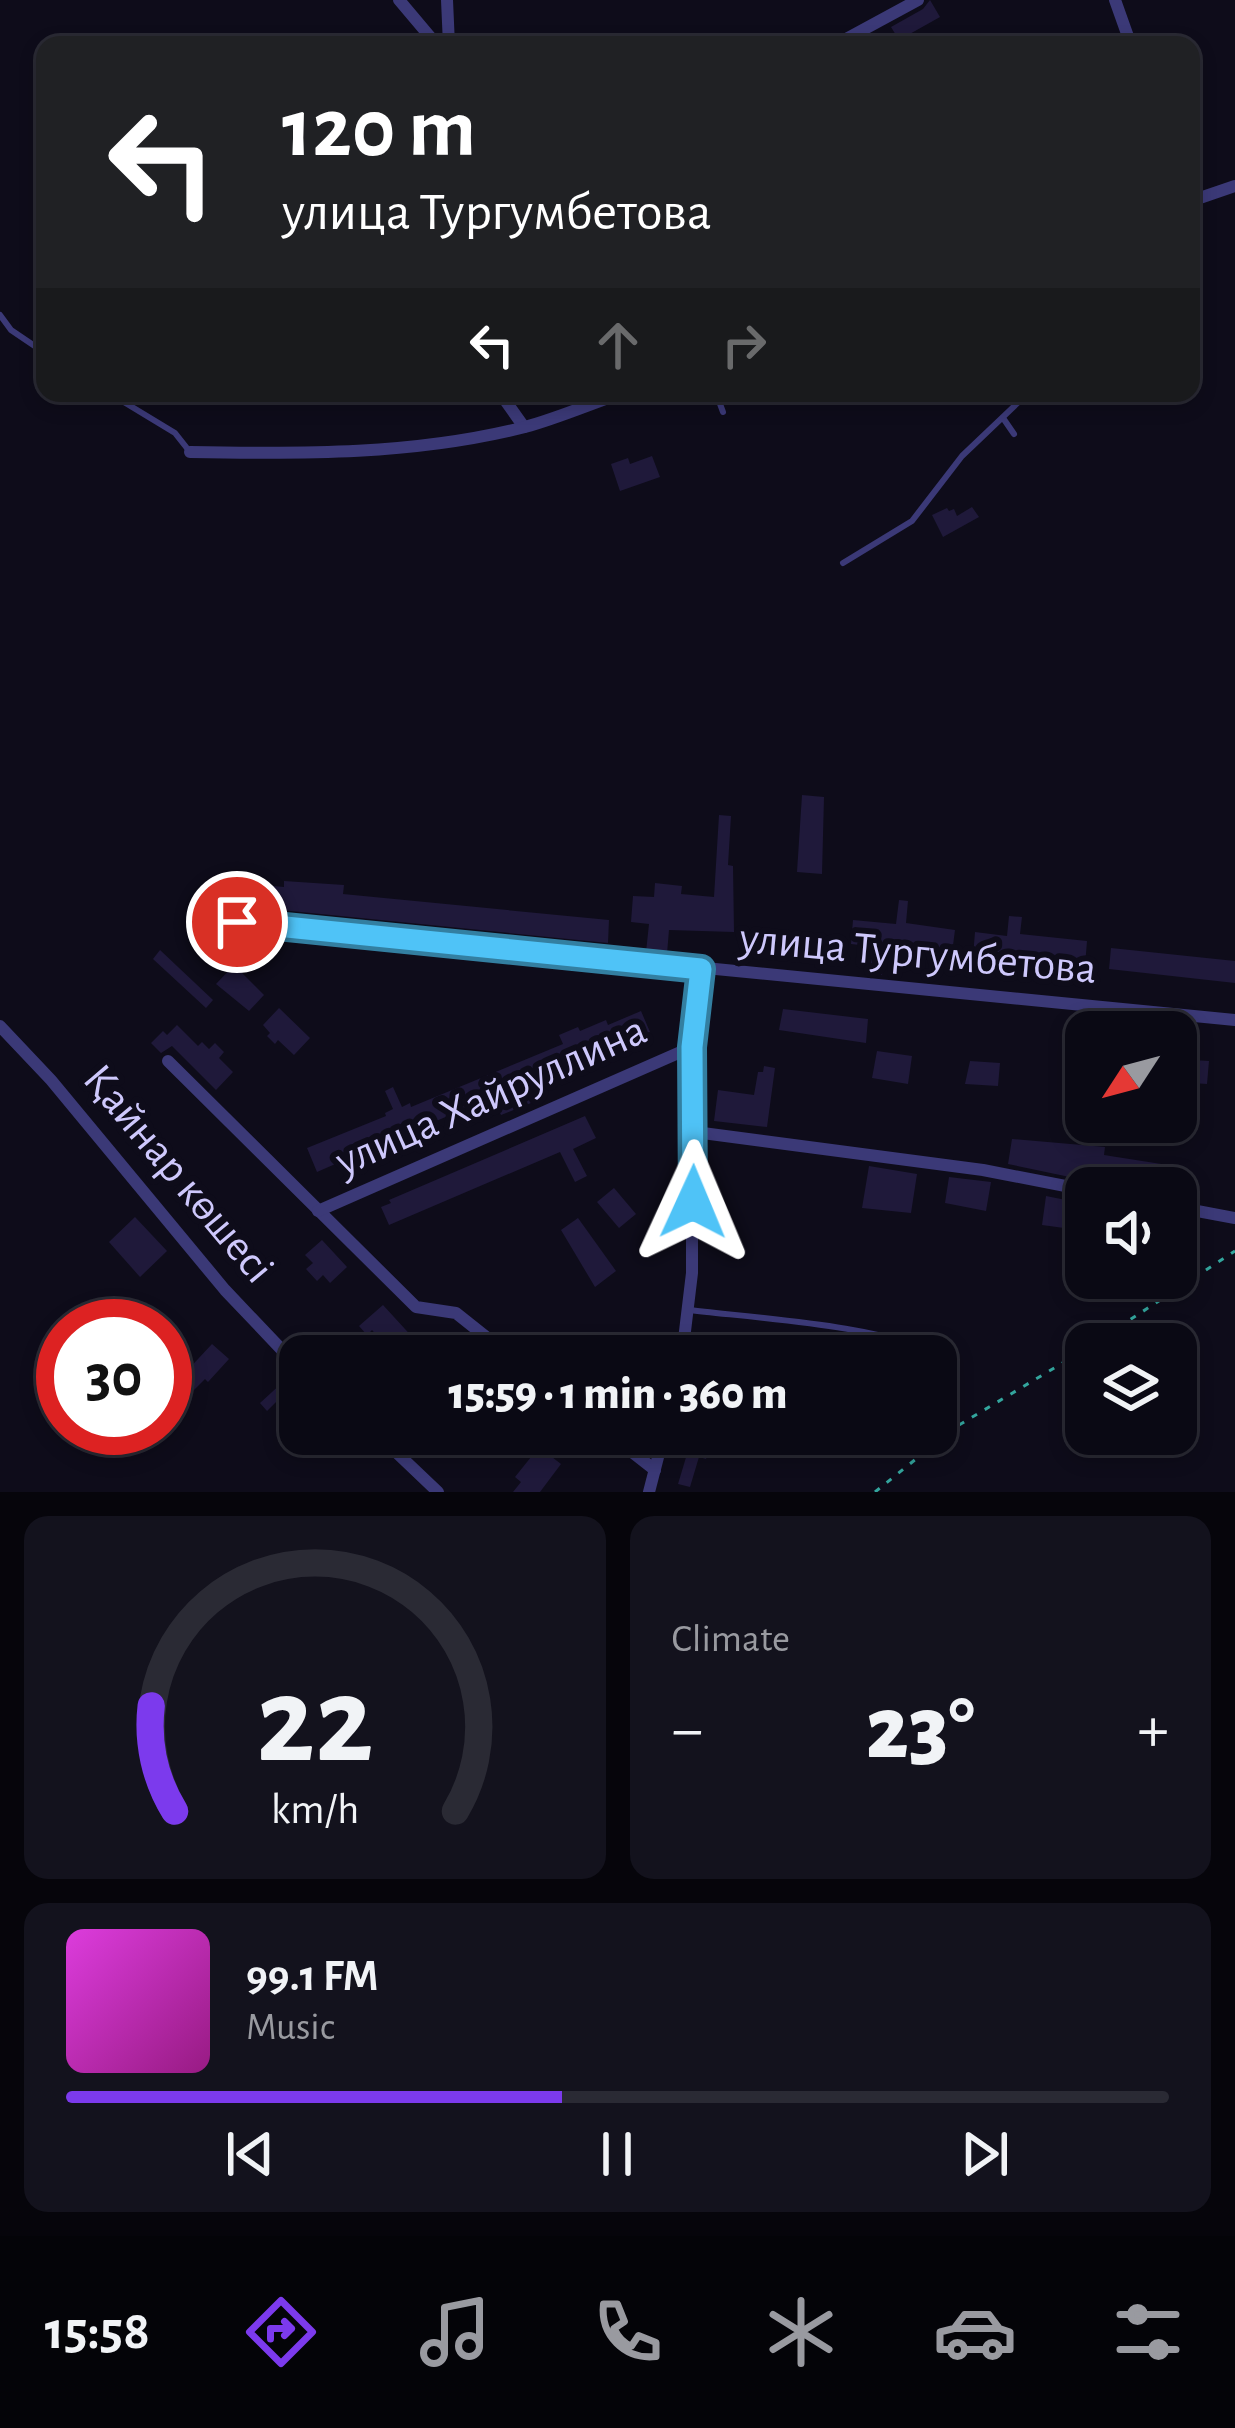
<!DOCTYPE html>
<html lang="en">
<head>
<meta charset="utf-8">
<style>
  :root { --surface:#0a0914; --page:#13121d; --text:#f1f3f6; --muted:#999aa0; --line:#2a2a34; --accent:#7c3aed }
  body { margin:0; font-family:"Alegreya Sans",sans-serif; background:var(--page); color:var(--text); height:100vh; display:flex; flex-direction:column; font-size:45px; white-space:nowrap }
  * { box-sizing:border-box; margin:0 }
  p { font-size:39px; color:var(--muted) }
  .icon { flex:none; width:66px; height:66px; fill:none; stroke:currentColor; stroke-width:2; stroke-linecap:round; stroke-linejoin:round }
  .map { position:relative; height:1492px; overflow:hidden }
  .details { display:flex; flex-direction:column; gap:24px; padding:24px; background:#06050b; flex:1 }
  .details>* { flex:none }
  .top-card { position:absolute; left:36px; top:36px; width:1164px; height:366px; border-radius:24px; box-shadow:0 6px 18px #0003,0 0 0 3px var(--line); background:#202124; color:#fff; overflow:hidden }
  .needle { width:78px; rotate:234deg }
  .buttons { position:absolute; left:1065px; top:1011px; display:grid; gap:24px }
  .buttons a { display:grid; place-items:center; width:132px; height:132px; border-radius:24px; background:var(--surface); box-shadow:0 6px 18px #0003,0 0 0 3px var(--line); font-size:60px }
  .speed { position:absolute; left:36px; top:1299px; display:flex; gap:24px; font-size:60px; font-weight:700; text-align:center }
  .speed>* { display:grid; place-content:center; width:156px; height:156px; border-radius:50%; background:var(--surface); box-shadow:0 6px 18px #0003,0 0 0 3px var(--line); line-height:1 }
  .speed .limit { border:18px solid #d22; background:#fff; color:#111 }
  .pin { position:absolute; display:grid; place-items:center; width:102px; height:102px; color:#fff; margin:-51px; border:6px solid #fff; border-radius:50%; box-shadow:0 3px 12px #0007 }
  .me { position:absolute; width:132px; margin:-66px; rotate:1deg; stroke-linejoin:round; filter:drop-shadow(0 0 9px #0008) }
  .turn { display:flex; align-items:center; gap:42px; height:252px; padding:0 48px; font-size:54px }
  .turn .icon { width:156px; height:156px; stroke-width:2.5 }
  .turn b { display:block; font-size:84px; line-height:102px }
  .lanes { display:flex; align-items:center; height:114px; padding:0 48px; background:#0003; justify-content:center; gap:60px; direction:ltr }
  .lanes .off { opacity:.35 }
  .big { font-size:90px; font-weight:800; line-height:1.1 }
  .details .widget { flex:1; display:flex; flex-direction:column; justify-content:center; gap:18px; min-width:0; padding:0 42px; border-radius:24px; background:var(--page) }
  .details .dial { align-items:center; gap:0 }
  .dial svg { height:312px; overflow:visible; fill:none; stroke:var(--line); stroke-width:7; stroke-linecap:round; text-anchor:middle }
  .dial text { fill:var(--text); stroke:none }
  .song { display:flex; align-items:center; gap:36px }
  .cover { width:144px; height:144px; border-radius:18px; background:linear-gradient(135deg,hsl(300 70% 55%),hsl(310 70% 35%)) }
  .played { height:12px; border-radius:6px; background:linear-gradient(90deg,var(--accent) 45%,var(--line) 45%) }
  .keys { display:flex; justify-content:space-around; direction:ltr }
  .heat { display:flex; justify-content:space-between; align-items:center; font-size:66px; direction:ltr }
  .details .tiles { flex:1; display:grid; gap:24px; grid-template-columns:1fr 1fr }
  .widget:last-child { grid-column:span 2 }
  .trip { position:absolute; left:279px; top:1335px; width:678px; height:120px; border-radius:24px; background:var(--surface); box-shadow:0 6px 18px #0003,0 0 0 3px var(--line); font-weight:800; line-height:120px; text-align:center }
  .menu { display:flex; height:192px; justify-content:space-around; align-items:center; background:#040408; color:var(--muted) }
  .menu .icon { width:84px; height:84px }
  .menu .current { color:var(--accent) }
  .menu b { font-size:54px; color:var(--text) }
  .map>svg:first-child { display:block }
</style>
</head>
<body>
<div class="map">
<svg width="1235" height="1492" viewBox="0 0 1235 1492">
  <rect width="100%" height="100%" fill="#0e0c1a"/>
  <g fill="#1f193a">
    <polygon points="930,0 940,17 899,40 891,27 923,9"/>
    <polygon points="652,456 660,477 620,491 611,464 628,458 630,464"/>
    <polygon points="972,507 979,517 943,537 932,515 947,508 949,511 954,509 957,516"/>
    <polygon points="802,795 824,797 822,874 797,872"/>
    <polygon points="719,815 731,816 728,865 733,866 734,932 669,930 667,954 646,952 649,924 631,922 633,896 654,897 655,883 682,886 681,894 714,897"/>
    <polygon points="284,881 344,885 343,894 609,920 608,943 261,908 262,885 284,887"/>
    <polygon points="899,900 908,901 906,923 955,930 952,953 885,952 882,975 865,973 869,946 851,944 853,920 896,924"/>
    <polygon points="1009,916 1022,917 1020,934 1087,941 1085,966 973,956 975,932 1007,936"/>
    <polygon points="1111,948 1235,961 1235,983 1109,969"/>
    <polygon points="160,950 213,1000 206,1008 153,959"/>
    <polygon points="234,965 264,995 249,1011 216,984"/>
    <polygon points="279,1008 310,1038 294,1055 278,1040 275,1044 267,1036 270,1033 263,1025"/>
    <polygon points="783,1009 868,1019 866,1043 779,1030"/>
    <polygon points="641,1011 650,1032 523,1083 531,1103 501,1115 497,1106 489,1109 485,1100 420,1128 423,1134 400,1144 397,1137 317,1172 307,1148 386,1116 385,1113 393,1109 385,1091 393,1087 402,1107 410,1103 411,1107 563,1044 559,1035 578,1027 580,1031 606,1020 608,1025"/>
    <polygon points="177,1025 198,1046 202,1042 209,1049 215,1043 224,1052 219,1058 233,1072 216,1090 172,1046 161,1053 151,1043 163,1031 167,1035"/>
    <polygon points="877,1051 912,1056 908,1084 872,1078"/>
    <polygon points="1176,1059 1209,1061 1207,1084 1176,1082"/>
    <polygon points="970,1061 1000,1063 998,1086 965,1084"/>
    <polygon points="764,1066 775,1068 767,1127 714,1121 718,1090 754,1095 758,1072 763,1072"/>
    <polygon points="585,1116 596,1138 573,1149 587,1176 575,1182 560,1152 389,1225 381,1207 391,1203 389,1200"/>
    <polygon points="1012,1139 1105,1147 1104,1155 1174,1166 1171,1185 1150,1181 1149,1188 1122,1188 1008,1164"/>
    <polygon points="869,1166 917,1174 911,1213 862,1208"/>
    <polygon points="949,1177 991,1182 986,1211 945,1203"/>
    <polygon points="614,1188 636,1214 619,1228 597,1202"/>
    <polygon points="1046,1196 1086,1204 1086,1231 1042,1225"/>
    <polygon points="135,1217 167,1251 140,1277 109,1242"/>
    <polygon points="578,1218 616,1271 595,1287 561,1230"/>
    <polygon points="322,1240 347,1267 330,1283 323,1275 317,1281 306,1269 313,1263 305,1255"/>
    <polygon points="383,1305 416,1341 400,1356 395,1356 372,1330 367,1335 359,1326"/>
    <polygon points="212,1344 229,1359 208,1382 205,1379 186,1398 170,1382 181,1371 184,1374"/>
    <polygon points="283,1382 300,1400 300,1441 284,1424 297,1411 282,1396 267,1411 260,1403"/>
    <polygon points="693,1434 712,1438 706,1459 699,1457 690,1487 678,1484"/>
    <polygon points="539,1447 561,1464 540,1492 513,1492 521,1482 515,1477"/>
  </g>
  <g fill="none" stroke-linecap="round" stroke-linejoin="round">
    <g stroke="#33a59d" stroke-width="3" stroke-dasharray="6 9" stroke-linecap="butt">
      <polyline points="1093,1344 1235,1251"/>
      <polyline points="959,1425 1086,1349"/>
      <polyline points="875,1492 942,1438"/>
    </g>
    <g stroke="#3b3977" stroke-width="6">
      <polyline points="0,315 11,330 45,353"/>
      <polyline points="109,393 175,433 190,452"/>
      <polyline points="716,393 723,412"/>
      <polyline points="1003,418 1014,434"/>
      <polyline points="843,563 912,521 962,456 1028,393"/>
      <path d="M689,1310C744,1317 895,1326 934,1356"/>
      <path d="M936,1357L944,1372C936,1393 942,1412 950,1431"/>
    </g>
    <g stroke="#3b3977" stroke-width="12">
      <polyline points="399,0 437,45"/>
      <polyline points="447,0 449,45"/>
      <polyline points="1115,0 1131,45"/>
      <polyline points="835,45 918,0"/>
      <polyline points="1191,201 1235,186"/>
      <polyline points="500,393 524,427"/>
      <path d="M190,452C302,454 415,455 525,427C558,418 590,404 622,393"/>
      <polyline points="237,922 1235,1020"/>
      <polyline points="0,1026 51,1080 225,1290 300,1369"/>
      <polyline points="168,1061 416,1307 456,1313 510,1356"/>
      <polyline points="695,1132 983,1170 1086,1190"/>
      <polyline points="1176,1207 1235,1218"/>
      <polyline points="318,1211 692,1047"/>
      <polyline points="682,1356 692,1273 692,1047 701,969"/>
      <polyline points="377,1434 438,1492"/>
      <polyline points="609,1434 655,1470"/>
      <polyline points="649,1492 664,1434"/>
    </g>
  </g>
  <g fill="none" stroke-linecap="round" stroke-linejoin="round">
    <g stroke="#337fa1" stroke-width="30">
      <polyline id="route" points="237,922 701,969 692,1047 693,1202"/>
    </g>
    <use href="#route" stroke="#4fc3f7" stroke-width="21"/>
  </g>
  <g text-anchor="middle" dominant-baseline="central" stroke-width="12" stroke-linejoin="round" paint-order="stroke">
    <g font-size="45" fill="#cec8fc" stroke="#0e0c1a">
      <text transform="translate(918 954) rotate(5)">улица Тургумбетова</text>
      <text transform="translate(491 1096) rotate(-24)">улица Хайруллина</text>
      <text transform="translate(178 1174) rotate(50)">Қайнар көшесі</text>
    </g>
  </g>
</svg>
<div class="buttons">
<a><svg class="needle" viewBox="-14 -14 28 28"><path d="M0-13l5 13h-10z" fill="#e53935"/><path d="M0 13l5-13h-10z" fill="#999aa0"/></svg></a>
<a><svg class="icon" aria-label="sound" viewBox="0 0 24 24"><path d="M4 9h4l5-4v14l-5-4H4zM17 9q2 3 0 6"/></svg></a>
<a><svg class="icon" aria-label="layers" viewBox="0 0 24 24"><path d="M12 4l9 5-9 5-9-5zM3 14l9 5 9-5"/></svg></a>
</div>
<div class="speed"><div class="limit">30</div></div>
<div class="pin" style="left:237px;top:922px;background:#d93025"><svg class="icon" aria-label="arrive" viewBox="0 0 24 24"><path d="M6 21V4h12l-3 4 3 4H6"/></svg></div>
<svg class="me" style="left:693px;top:1202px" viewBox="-20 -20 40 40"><path d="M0-17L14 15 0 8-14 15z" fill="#4fc3f7" stroke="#fff" stroke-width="4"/></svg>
<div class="trip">15:59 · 1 min · 360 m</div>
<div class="top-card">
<div class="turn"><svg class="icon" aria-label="left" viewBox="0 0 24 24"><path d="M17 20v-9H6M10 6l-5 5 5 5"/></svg><div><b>120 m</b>улица Тургумбетова</div></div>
<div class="lanes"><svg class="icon" aria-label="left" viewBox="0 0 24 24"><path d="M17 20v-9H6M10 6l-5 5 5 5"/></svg><svg class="icon off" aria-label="ahead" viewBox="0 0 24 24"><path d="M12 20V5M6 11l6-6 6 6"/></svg><svg class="icon off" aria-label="right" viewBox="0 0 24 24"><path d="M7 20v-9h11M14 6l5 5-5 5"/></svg></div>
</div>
</div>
<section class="details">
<div class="tiles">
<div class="widget dial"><svg viewBox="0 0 100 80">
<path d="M14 69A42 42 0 1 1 86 69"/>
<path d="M14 69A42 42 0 0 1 8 42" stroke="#7c3aed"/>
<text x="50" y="56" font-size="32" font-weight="700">22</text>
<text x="50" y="72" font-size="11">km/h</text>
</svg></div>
<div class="widget"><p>Climate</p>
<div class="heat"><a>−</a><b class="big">23°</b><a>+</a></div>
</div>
<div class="widget">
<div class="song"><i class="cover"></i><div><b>99.1 FM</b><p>Music</p></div></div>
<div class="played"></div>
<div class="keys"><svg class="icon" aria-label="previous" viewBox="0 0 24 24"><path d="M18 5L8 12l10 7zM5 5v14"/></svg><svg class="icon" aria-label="pause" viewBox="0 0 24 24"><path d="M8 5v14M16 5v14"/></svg><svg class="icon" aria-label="next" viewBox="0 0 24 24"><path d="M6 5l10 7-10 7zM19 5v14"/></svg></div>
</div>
</div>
</section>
<nav class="menu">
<b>15:58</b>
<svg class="icon current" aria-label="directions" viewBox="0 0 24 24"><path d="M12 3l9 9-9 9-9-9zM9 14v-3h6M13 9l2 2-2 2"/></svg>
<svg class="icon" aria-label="music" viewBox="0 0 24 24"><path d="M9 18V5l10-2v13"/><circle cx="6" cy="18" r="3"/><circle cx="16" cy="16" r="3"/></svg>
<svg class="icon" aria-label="phone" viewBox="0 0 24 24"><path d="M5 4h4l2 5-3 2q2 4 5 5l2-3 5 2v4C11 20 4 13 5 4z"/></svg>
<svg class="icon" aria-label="climate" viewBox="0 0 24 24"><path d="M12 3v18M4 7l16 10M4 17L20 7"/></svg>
<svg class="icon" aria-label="car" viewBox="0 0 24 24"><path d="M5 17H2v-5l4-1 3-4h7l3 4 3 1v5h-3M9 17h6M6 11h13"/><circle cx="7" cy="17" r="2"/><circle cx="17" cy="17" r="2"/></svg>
<svg class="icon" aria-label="filters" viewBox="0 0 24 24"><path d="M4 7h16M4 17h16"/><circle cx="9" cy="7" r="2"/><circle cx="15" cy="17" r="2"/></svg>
</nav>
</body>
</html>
